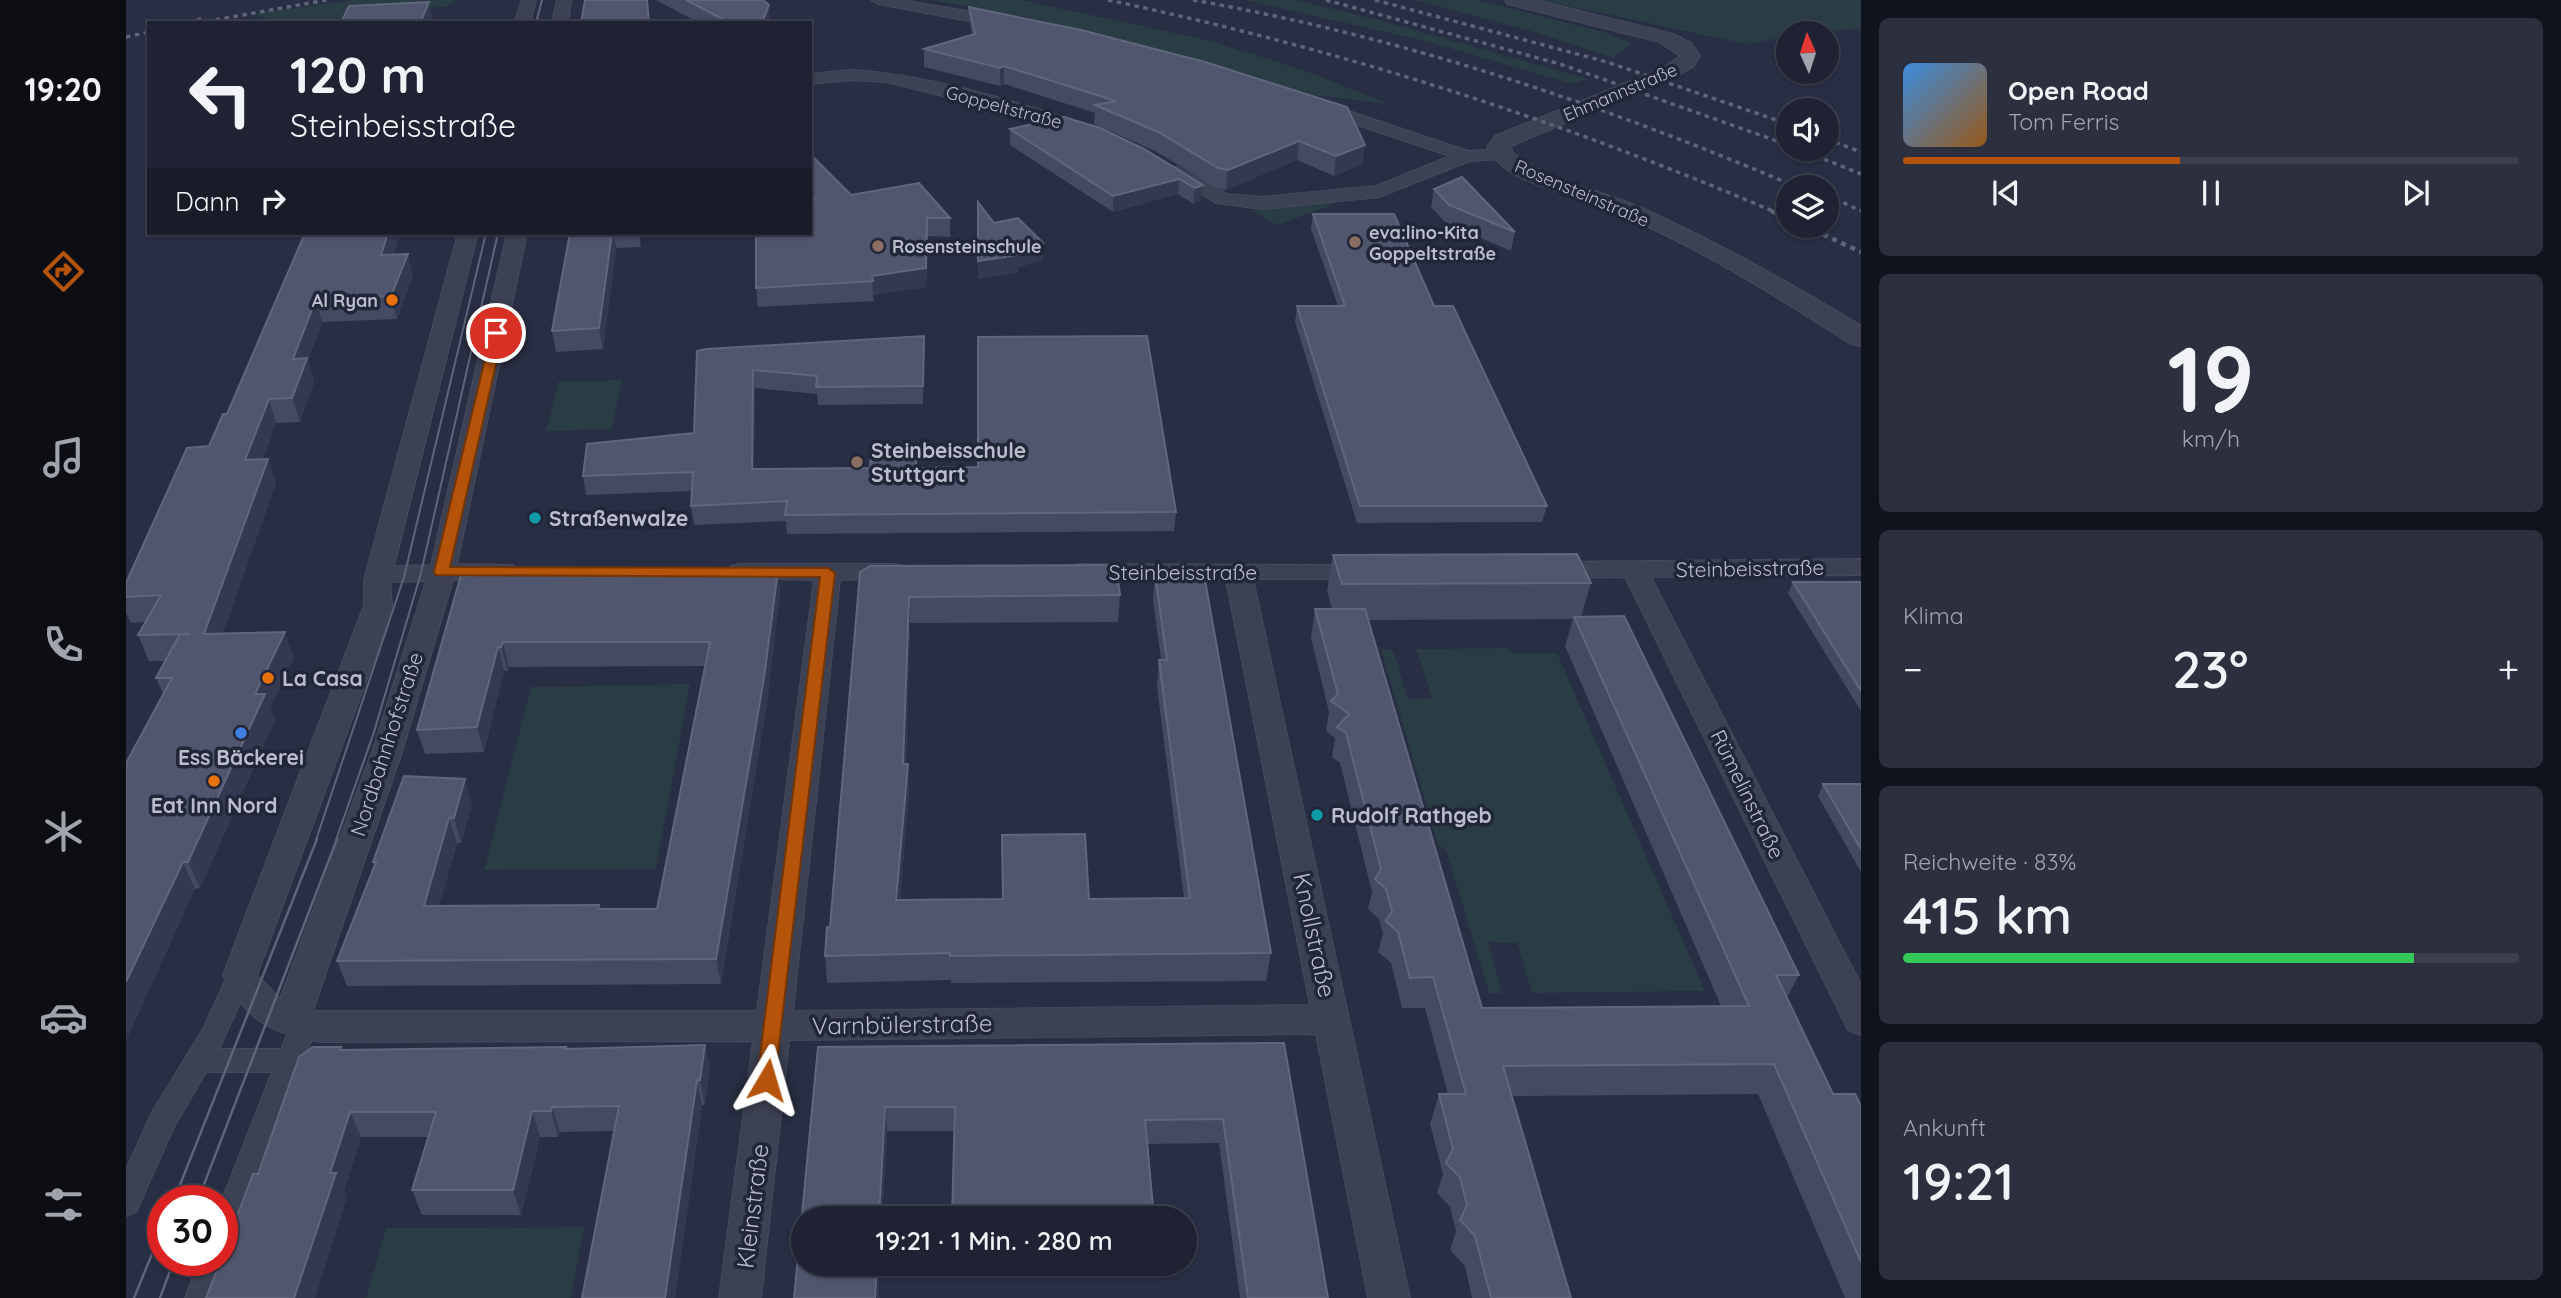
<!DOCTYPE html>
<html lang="de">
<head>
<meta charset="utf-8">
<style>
  :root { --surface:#1e2232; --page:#2b2f3e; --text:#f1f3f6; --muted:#a1a4ac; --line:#3c3f4d; --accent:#b45309 }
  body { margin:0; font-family:Quicksand,sans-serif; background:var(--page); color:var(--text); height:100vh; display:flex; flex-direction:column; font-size:26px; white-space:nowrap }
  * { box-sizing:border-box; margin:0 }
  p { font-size:23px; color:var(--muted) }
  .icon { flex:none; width:38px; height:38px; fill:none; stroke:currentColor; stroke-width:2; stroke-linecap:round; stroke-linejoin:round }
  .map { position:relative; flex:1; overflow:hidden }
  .panel { display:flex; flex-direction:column; gap:18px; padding:18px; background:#10131c; width:700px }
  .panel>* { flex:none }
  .hud { position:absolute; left:21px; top:21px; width:665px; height:214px; border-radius:0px; box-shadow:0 2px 5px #0004,0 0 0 2px var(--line); background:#1e2232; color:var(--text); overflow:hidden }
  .needle { width:46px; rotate:357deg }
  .controls { position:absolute; left:1650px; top:21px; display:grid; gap:14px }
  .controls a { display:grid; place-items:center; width:63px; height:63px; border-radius:50%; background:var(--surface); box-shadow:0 2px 5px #0004,0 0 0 2px var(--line); font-size:35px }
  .speed { position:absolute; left:21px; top:1185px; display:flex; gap:14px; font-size:35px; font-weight:700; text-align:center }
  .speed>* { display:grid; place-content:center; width:91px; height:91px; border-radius:50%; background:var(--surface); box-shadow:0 2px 5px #0004,0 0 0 2px var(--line); line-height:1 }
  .speed .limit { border:10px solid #d22; background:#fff; color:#111 }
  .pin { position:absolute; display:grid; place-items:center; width:60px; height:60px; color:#fff; margin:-30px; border:4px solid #fff; border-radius:50%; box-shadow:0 2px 7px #0007 }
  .me { position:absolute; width:77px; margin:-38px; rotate:7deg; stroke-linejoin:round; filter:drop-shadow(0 0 5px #0008) }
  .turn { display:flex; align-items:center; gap:24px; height:147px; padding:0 28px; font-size:32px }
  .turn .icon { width:91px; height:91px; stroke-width:2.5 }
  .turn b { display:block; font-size:49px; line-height:60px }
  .then { display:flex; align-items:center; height:66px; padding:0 28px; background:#0003; gap:14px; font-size:26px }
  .big { font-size:52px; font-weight:600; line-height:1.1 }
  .panel .card { flex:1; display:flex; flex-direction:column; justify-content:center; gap:10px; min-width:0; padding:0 24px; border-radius:10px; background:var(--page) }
  .panel .dial { align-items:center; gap:0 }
  .dial b { font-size:91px; line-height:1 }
  .song { display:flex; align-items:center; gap:21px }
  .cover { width:84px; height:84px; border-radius:10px; background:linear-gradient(135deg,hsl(210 70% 55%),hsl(30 70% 35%)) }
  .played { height:7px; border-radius:4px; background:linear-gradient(90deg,var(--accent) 45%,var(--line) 45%) }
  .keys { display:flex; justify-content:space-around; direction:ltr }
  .heat { display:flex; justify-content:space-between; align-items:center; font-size:38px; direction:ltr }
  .charge { height:10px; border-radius:5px; background:linear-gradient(90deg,#34c759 83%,var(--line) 0) }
  .trip { position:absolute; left:665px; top:1206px; width:406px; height:70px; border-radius:35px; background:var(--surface); box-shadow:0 2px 5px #0004,0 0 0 2px var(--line); font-weight:600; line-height:70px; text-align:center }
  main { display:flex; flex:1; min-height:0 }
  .menu { display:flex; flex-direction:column; width:126px; justify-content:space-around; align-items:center; background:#0c0e14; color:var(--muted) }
  .menu .icon { width:49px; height:49px }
  .menu .on { color:var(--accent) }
  .menu b { font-size:32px; color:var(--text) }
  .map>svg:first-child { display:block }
</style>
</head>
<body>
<main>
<nav class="menu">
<b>19:20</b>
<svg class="icon on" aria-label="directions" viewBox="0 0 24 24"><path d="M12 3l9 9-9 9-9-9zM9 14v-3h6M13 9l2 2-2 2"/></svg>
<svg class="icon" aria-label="music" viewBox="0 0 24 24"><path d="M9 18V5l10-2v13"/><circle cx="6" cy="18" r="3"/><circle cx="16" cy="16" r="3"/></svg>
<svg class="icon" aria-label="phone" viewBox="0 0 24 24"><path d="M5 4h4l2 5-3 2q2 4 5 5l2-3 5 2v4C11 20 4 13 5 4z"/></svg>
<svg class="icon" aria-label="climate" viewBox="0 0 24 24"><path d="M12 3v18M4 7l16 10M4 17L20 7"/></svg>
<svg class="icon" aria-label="car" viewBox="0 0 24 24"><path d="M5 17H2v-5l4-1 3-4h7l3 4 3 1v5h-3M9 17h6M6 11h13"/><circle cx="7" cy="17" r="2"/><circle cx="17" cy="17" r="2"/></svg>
<svg class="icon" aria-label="filters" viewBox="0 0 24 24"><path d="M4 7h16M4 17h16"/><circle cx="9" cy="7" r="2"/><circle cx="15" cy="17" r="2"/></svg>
</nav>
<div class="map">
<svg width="1735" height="1298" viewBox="0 0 1735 1298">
  <rect width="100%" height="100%" fill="#282e43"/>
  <g fill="#2a3c44">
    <path d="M227,0H331L321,6C258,13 188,37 126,14Z"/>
    <polygon points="806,0 895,0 1081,40 1178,70 1263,104 1178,94 1031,49 900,17"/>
    <polygon points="1119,0 1171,0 1257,21 1462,79 1446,84 1303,42"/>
    <polygon points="1289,0 1351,0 1478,32 1506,43 1487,58 1408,32"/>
    <polygon points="1414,0 1735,0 1735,29 1662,33 1662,37 1620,44"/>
    <polygon points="1205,203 1206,205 1151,225 1125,210"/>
    <polygon points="496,380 486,429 420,431 432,382"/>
    <polygon points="1383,648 1387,653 1431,653 1579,991 1406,993 1391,943 1362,942 1376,993 1363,993 1320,850 1312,845 1255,650 1267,650 1282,699 1306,698 1290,649"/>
    <polygon points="564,684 530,869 358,870 405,687"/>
    <polygon points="458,1227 445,1298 240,1298 260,1228"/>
  </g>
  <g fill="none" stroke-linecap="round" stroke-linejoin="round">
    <g stroke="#464a5c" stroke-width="2">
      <polygon id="pedestrian" points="114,965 123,968 127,975 93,1049 155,1049 169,1017 178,1014 187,1017 191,1025 111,1239 107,1249 99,1252 103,1260 89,1298 59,1298 73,1260 96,1260 96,1200 146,1072 80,1072 48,1127 10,1212 0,1216 0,1170 26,1112 77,1029 105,968"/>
    </g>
    <g stroke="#464a5c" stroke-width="2">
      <g id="minor">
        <polygon points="396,0 410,0 404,23 388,23"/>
        <polygon points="431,0 445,0 442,23 426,23"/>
        <polygon points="745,0 777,0 880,18 888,23 880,28 752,4"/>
        <path d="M725,70C802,74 894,102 967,127L970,131L961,136L905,118L761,82L725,80L684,84V74Z"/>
        <polygon points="1190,100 1342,151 1374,149 1383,154 1374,159 1344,161 1253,197 1137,209 1090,203 1036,171 1039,167 1051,167 1101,194 1137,197 1250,186 1324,156 1184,109 1182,105"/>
        <path d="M332,233H352L268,566L305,565L381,233H401L331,564L387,565L391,571L387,577L327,580L277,749L187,1011H631L688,580L605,578L601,572L605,566L614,564H770L779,566L783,572L779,578L714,580L667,1011L1184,1005L1100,580H954L945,578L941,572L945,566L954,564L1251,565L1255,571L1251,577L1242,579H1127L1284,1298H1242L1190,1034L663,1040L635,1298H593L627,1041L195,1042C145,1034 120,1020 97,975L238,605V580ZM300,581L247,749L154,999L131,975L252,649L266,605L264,582Z"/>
        <polygon points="1735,559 1735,575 1525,577 1735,985 1735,1035 1722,1030 1499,577 1423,578 1414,576 1410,570 1414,564 1423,562"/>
      </g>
    </g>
    <g stroke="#464a5c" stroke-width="2">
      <path id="tertiary" d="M1379,0H1410L1547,34L1565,43L1574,56L1567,67L1551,76L1385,146L1386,152C1421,182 1476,190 1518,209C1593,243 1665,283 1735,326V346L1725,344C1639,289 1549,232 1451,198C1419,187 1378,179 1361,147L1369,136L1537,68L1554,56L1533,42L1381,4Z"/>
    </g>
    <use href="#pedestrian" fill="#3c4153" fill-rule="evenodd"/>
    <use href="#minor" fill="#3c4153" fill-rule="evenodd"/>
    <use href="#tertiary" fill="#3c4153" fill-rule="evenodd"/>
    <g stroke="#5e6479" stroke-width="2">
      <polyline points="410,23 416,0"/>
      <polyline points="190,840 278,577 360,233"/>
      <polyline points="210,840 248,732 295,573 372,233"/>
    </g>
    <g stroke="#5e6479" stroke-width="2.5">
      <polyline points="48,1200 191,839"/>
      <polyline points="72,1200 211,839"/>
      <polyline points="8,1298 37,1227"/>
      <polyline points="34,1298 48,1260"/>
    </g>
    <g stroke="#5e6479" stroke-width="3.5" stroke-dasharray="4.5 4.5" stroke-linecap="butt">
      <path d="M982,0C1214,49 1431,119 1649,212"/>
      <path d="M1067,0C1277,37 1475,104 1671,187"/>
      <polyline points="1200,0 1434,64 1662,145"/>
      <polyline points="1249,0 1481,62 1662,124"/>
      <polyline points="53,23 80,18"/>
      <polyline points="72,23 201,0"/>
      <polyline points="0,37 23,32"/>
      <polyline points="1701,139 1735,152"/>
      <polyline points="1673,149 1735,174"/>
      <polyline points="1701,195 1735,211"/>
    </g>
    <g stroke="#5e6479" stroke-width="4.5" stroke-dasharray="5 5" stroke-linecap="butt">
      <polyline points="1645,211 1662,218"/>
      <polyline points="1679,226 1735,252"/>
    </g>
  </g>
  <g fill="#434a61" fill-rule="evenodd">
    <polygon points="530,0 637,0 644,23 573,23"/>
    <polygon points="843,7 1239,145 1236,164 1208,176 1171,160 1100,190 1090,188 1031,152 968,124 969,113 878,84 874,86 798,67 798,49 846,35 844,24"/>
    <polygon points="884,129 1077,185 1075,201 1067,204 1052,194 987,212 884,145"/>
    <polygon points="684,154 725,195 824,218 824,237 802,236 800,287 747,295 748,301 632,307 630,288 684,233"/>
    <polygon points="1308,189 1389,232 1385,251 1320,223 1305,207"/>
    <polygon points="1187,214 1308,306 1421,506 1416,522 1231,523 1169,322 1171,306 1212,306 1185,229"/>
    <polygon points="179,233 268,255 287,276 271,319 196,322 182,361 188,382 174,422 150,423 137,459 142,459 150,483 97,633 168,658 144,709 149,720 74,888 69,889 0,1040 0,763 37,694 30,678 40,661 23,661 12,635 19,622 5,623 0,613 0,583 83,446 101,414"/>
    <polygon points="444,233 513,233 515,247 490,248 477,349 430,352 426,331"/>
    <polygon points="798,336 797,404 692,405 691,394 629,388 628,469 791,468 1050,512 1048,531 661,534 660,521 568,525 565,506 566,491 460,495 457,476 568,433 571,351"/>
    <path d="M1207,555L1465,583L1455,617L1673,975L1661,998L1707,1094L1735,1106V1298H1719L1632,1094L1386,1096L1445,1298H1346L1339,1266L1324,1250L1330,1231L1324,1207L1311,1193L1317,1174L1304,1124L1313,1094H1322L1299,1008H1276L1265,963L1252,952L1257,933L1253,919L1242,909L1246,892L1214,763L1206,757L1209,738L1200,731L1203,712L1185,638L1189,609H1206L1201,591ZM1447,619L1439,646L1595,1006L1356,1008L1242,620Z"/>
    <polygon points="652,570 654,593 641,702 595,984 221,986 211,961 249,866 247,862 346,804 335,843 331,843 313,906 473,905 475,909 531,909 579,666 383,667 382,671 378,671 358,752 299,754 291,730 335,575"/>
    <polygon points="734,572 994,595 992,622 784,623 780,764 783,791 774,900 1058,898 1031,687 1033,660 1035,660 1027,601 1029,575 1145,953 1140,981 825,983 825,980 701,983 699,956 704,927"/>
    <polygon points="1667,582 1735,582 1735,711 1662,593"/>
    <polygon points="1697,784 1735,784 1735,872 1692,796"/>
    <polygon points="1158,1043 1202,1298 1114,1298 1093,1143 1022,1144 1028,1218 826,1218 828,1131 761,1131 756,1218 677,1218 677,1264 754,1264 752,1298 668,1298 692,1047"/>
    <polygon points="579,1045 584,1070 579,1105 576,1105 549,1298 456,1298 488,1131 434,1132 432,1137 414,1137 395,1215 296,1215 286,1190 302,1137 235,1137 218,1191 221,1198 132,1174 216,1050 441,1049"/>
    <polygon points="827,1264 1028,1264 1027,1268 827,1269"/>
  </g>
  <g fill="#333950">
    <polygon points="303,2 307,21 306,23 294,23"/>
    <polygon points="643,5 644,23 636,23"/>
    <polygon points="878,66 878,84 874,86 874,68"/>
    <polygon points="1173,141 1171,160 1100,190 1102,170"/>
    <polygon points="1239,145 1236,164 1208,176 1210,156"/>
    <polygon points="1053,179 1052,194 987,212 987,196"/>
    <polygon points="1077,185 1075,201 1067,204 1069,188"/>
    <polygon points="801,218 800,287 747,295 746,276"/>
    <polygon points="262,233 275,233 260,278 255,255"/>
    <polygon points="486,233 488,233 490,248 477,349 473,328"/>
    <polygon points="917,243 917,261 892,267 892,273 852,279 852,261 888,250"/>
    <polygon points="282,254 287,276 271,319 265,296"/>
    <polygon points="190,299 196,322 182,361 188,382 174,422 166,398 167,359"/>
    <polygon points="798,336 799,354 797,404 797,386"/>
    <polygon points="627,370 629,388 628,488 626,469"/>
    <polygon points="143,399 150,423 128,485 119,460"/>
    <polygon points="142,459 150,483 88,660 78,634"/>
    <polygon points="652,570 654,593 641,702 595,984 590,959"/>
    <polygon points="783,597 784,623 779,791 777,764"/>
    <polygon points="159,632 168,658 144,709 149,720 74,888 62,862 129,694"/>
    <polygon points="377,642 383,667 382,671 375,647"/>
    <polygon points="372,647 378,671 358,752 351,727"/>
    <polygon points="782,764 783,791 772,927 770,900"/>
    <polygon points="339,779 346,804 335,843 328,818"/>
    <polygon points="323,818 331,843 306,931 298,906"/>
    <polygon points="57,862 69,889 0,1040 0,982"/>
    <polygon points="579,1045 584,1070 579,1105 574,1080"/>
    <polygon points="571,1080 576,1105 549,1298 539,1298"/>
    <polygon points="426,1107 434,1132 432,1137 425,1111"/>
    <polygon points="759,1107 761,1131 756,1218 753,1218"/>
    <polygon points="406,1111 414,1137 395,1215 387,1190"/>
    <polygon points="224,1112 235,1137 218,1191 221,1198 189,1298 168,1298 204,1173"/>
    <polygon points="751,1264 754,1264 752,1298 749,1298"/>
  </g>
  <g fill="#50566d" stroke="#60667c" stroke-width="2">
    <polygon points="459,0 521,0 523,23 455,23"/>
    <polygon points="560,0 637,0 643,5 636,23 604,23"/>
    <polygon points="303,2 294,23 215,23 223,6"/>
    <polygon points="843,7 955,30 1079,62 1221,107 1239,145 1210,156 1173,141 1102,170 1092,168 1032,132 969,105 990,101 878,66 874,68 798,49 849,34"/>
    <polygon points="938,117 974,128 1018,149 1077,185 1069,188 1053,179 987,196 884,129"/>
    <polygon points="684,154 725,195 793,183 824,218 801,218 800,268 746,276 747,281 630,288 630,233 684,233 684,200 689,200 684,194"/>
    <polygon points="1336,177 1389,232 1323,205 1308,189"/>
    <polygon points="852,202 868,223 892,218 917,243 888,250 892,255 852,261"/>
    <polygon points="1187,214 1268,214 1308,306 1327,306 1421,506 1234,506 1171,306 1219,306"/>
    <polygon points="179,233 262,233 255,255 282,254 265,296 190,299 167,359 181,358 166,398 143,399 119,460 142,459 78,634 159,632 129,694 139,694 62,862 57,862 0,982 0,763 46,678 30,678 54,634 64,634 12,635 35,595 0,597 0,583 61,448 83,446 97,414 101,414"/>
    <polygon points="444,233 486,233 473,328 426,331"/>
    <polygon points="798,336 797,386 690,387 691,376 627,370 626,469 744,468 745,457 790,457 790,468 852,467 852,337 1021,336 1050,512 659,515 661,501 565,506 567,472 457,476 461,444 568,433 571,351 580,349"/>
    <polygon points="1451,554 1465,583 1216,584 1207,555"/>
    <polygon points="990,565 994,595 783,597 777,764 782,764 770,900 877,899 876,835 959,834 963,899 1064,898 1033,660 1041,660 1029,575 1078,574 1145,953 824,956 824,953 699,956 701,927 704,927 734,572 744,566"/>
    <polygon points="370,569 652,570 638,678 590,959 211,961 250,862 247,862 278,776 339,779 328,818 323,818 298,906 473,905 472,909 531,909 584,642 377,642 375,647 372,647 351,727 291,730 335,575 344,570"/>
    <polygon points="1667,582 1735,582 1735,691"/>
    <polygon points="1189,609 1239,609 1356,1008 1623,1006 1448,617 1498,616 1673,975 1650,975 1707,1094 1729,1094 1735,1106 1735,1262 1648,1064 1377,1066 1445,1298 1365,1298 1349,1236 1334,1220 1341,1205 1334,1177 1320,1163 1327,1149 1313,1094 1340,1094 1307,977 1284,978 1272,932 1260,921 1266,911 1260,889 1249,879 1255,869 1220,733 1211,727 1223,714 1205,701 1212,694"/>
    <polygon points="1697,784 1735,784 1735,849"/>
    <polygon points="1158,1043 1202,1298 1122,1298 1097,1119 1019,1120 1028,1218 826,1218 829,1107 759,1107 753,1218 677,1218 677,1264 751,1264 749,1298 668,1298 692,1047"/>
    <polygon points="579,1045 574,1080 571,1080 539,1298 456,1298 493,1106 426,1107 425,1111 406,1111 387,1190 286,1190 310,1112 224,1112 204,1173 210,1173 168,1298 80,1298 95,1260 96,1260 96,1256 127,1174 132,1174 173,1057 187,1047 215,1047 214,1050 440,1047 439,1049"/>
  </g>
  <polygon fill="#b45309" stroke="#753606" stroke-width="2" points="366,330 377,333 324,567 702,568 709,573 648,1087 641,1089 634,1087 631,1080 694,577 310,575 308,572"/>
  <g fill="#8d6e63" stroke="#212638" stroke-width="2.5">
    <circle cx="1229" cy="242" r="7"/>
    <circle cx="752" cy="246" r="7"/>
    <circle cx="731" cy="462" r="7"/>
  </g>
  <g fill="#e8710a" stroke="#212638" stroke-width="2.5">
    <circle cx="266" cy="300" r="7"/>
    <circle cx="142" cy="678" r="7"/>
    <circle cx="88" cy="781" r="7"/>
  </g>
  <g fill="#0f9aa8" stroke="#212638" stroke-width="2.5">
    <circle cx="409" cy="518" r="7"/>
    <circle cx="1191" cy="815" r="7"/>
  </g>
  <circle fill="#3f7fe0" stroke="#212638" stroke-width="2.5" cx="115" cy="733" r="7"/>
  <g text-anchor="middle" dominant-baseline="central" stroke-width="7" stroke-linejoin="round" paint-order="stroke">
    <g font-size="18" fill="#b9bdcc" stroke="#212638">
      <text transform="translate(1494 92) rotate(-23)">Ehmannstraße</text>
      <text transform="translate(878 107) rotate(15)">Goppeltstraße</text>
      <text transform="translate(1456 193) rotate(23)">Rosensteinstraße</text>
    </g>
    <g font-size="18" font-weight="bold" fill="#b9bdcc" stroke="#212638" text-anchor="start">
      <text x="1243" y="232">eva:lino-Kita<tspan x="1243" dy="21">Goppeltstraße</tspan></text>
      <text x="766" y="246">Rosensteinschule</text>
      <text x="252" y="300" text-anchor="end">Al Ryan</text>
    </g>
    <g font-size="21" font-weight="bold" fill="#b9bdcc" stroke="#212638" text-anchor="start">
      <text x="745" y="450">Steinbeisschule<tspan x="745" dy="24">Stuttgart</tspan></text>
      <text x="423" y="518">Straßenwalze</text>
      <text x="156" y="678">La Casa</text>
      <text x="115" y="757" text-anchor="middle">Ess Bäckerei</text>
      <text x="88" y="805" text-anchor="middle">Eat Inn Nord</text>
      <text x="1205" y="815">Rudolf Rathgeb</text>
    </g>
    <g font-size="21" fill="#b9bdcc" stroke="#212638">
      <text transform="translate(1624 568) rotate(-1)">Steinbeisstraße</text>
      <text x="1057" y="572">Steinbeisstraße</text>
      <text transform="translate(260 744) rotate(-72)">Nordbahnhofstraße</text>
      <text transform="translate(1622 794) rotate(64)">Rümelinstraße</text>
    </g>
    <g font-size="24" fill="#b9bdcc" stroke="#212638">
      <text transform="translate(1189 935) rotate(78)">Knollstraße</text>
      <text transform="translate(776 1024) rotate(-1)">Varnbülerstraße</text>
      <text transform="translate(626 1206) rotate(-83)">Kleinstraße</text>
    </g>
  </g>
</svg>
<div class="controls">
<a><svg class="needle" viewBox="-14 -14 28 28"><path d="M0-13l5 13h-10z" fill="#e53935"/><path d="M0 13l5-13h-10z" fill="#a1a4ac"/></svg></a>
<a><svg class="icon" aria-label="sound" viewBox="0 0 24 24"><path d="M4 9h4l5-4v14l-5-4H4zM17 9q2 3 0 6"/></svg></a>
<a><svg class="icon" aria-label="layers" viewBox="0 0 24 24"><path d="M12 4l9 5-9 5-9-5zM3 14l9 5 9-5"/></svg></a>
</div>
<div class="speed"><div class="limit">30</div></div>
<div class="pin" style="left:370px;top:333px;background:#d93025"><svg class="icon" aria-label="arrive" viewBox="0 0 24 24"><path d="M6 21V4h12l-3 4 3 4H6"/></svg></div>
<svg class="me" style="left:641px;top:1080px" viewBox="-20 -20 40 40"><path d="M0-17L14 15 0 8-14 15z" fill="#b45309" stroke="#fff" stroke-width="4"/></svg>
<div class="trip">19:21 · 1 Min. · 280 m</div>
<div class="hud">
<div class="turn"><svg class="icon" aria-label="left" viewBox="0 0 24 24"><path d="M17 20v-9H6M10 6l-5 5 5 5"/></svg><div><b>120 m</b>Steinbeisstraße</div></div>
<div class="then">Dann<svg class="icon" aria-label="right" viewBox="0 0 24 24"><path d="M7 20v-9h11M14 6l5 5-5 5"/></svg></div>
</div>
</div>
<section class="panel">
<div class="card">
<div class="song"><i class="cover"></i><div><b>Open Road</b><p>Tom Ferris</p></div></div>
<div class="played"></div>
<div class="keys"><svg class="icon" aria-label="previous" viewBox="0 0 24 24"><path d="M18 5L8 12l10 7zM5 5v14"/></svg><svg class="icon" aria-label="pause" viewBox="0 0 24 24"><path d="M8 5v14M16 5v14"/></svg><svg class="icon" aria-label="next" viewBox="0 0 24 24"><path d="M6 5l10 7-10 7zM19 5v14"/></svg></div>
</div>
<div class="card dial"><b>19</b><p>km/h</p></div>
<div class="card"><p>Klima</p>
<div class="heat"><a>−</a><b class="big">23°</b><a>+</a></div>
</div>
<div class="card"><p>Reichweite · 83%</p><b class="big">415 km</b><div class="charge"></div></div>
<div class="card"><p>Ankunft</p><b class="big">19:21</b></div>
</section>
</main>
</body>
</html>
